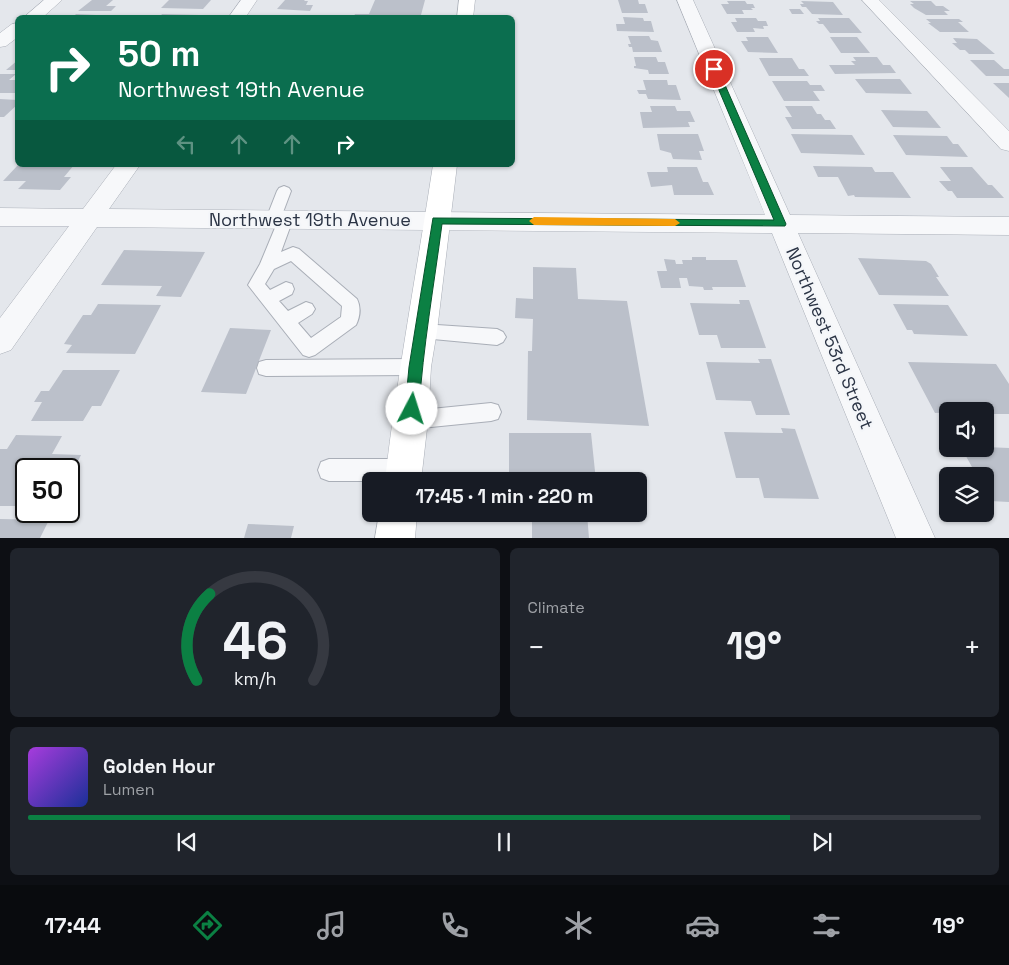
<!DOCTYPE html>
<html lang="en">
<head>
<meta charset="utf-8">
<style>
  :root { --surface:#171b24; --page:#20242c; --text:#f1f3f6; --muted:#9ea1a6; --line:#363941; --accent:#0b8043 }
  body { margin:0; font-family:"Space Grotesk",sans-serif; background:var(--page); color:var(--text); height:100vh; display:flex; flex-direction:column; font-size:19px; white-space:nowrap }
  * { box-sizing:border-box; margin:0 }
  p { font-size:16px; color:var(--muted) }
  .icon { flex:none; width:28px; height:28px; fill:none; stroke:currentColor; stroke-width:2; stroke-linecap:round; stroke-linejoin:round }
  .map { position:relative; height:538px; overflow:hidden }
  .sheet { display:flex; flex-direction:column; gap:10px; padding:10px; background:#0d0f14; flex:1 }
  .sheet>* { flex:none }
  .banner { position:absolute; left:15px; top:15px; width:500px; height:152px; border-radius:8px; box-shadow:0 1px 4px #0004; background:#0b6e4f; color:#fff; overflow:hidden }
  .controls { position:absolute; left:939px; top:402px; display:grid; gap:10px }
  .controls a { display:grid; place-items:center; width:55px; height:55px; border-radius:8px; background:var(--surface); box-shadow:0 1px 4px #0004; font-size:25px }
  .speed { position:absolute; left:15px; top:458px; display:flex; gap:10px; font-size:25px; font-weight:700; text-align:center }
  .speed>* { display:grid; place-content:center; width:65px; height:65px; border-radius:50%; background:var(--surface); box-shadow:0 1px 4px #0004; line-height:1 }
  .speed .limit { border:2px solid #111; border-radius:8px; background:#fff; color:#111 }
  .pin { position:absolute; display:grid; place-items:center; width:42px; height:42px; color:#fff; margin:-21px; border:2px solid #fff; border-radius:50%; box-shadow:0 1px 5px #0007 }
  .me { position:absolute; width:55px; margin:-28px; rotate:5deg; stroke-linejoin:round; filter:drop-shadow(0 0 4px #0008) }
  .turn { display:flex; align-items:center; gap:18px; height:105px; padding:0 20px; font-size:22px }
  .turn .icon { width:65px; height:65px; stroke-width:2.5 }
  .turn b { display:block; font-size:35px; line-height:42px }
  .lanes { display:flex; align-items:center; height:48px; padding:0 20px; background:#0003; justify-content:center; gap:25px; direction:ltr }
  .lanes .off { opacity:.35 }
  .big { font-size:38px; font-weight:800; line-height:1.1 }
  .sheet .card { flex:1; display:flex; flex-direction:column; justify-content:center; gap:8px; min-width:0; padding:0 18px; border-radius:8px; background:var(--page) }
  .sheet .dial { align-items:center; gap:0 }
  .dial svg { height:130px; overflow:visible; fill:none; stroke:var(--line); stroke-width:7; stroke-linecap:round; text-anchor:middle }
  .dial text { fill:var(--text); stroke:none }
  .song { display:flex; align-items:center; gap:15px }
  .cover { width:60px; height:60px; border-radius:8px; background:linear-gradient(135deg,hsl(280 70% 55%),hsl(230 70% 35%)) }
  .played { height:5px; border-radius:2px; background:linear-gradient(90deg,var(--accent) 80%,var(--line) 80%) }
  .keys { display:flex; justify-content:space-around; direction:ltr }
  .heat { display:flex; justify-content:space-between; align-items:center; font-size:28px; direction:ltr }
  .sheet .tiles { flex:1; display:grid; gap:10px; grid-template-columns:1fr 1fr }
  .card:last-child { grid-column:span 2 }
  .trip { position:absolute; left:362px; top:472px; width:285px; height:50px; border-radius:8px; background:var(--surface); box-shadow:0 1px 4px #0004; font-weight:800; line-height:50px; text-align:center }
  .tab-bar { display:flex; height:80px; justify-content:space-around; align-items:center; background:#090b0e; color:var(--muted) }
  .tab-bar .icon { width:35px; height:35px }
  .tab-bar .active { color:var(--accent) }
  .tab-bar b { font-size:22px; color:var(--text) }
  .map>svg:first-child { display:block }
</style>
</head>
<body>
<div class="map">
<svg width="1009" height="538" viewBox="0 0 1009 538">
  <rect width="100%" height="100%" fill="#e4e7ec"/>
  <g fill="#bbc0ca">
    <polygon points="92,0 113,0 106,6 116,6 111,11 78,11"/>
    <polygon points="169,0 211,0 203,9 161,8"/>
    <polygon points="285,0 305,0 304,1 308,1 306,5 313,5 310,11 277,9"/>
    <polygon points="375,0 425,0 421,15 431,15 431,18 353,18 355,14 369,14"/>
    <polygon points="618,0 638,0 639,4 645,4 648,13 622,13"/>
    <polygon points="727,1 745,1 747,4 753,4 755,8 751,8 753,10 742,10 744,14 727,14 721,4 729,4"/>
    <polygon points="801,1 833,2 843,15 812,14 806,7 802,7 800,4 804,4"/>
    <polygon points="910,1 931,1 936,6 943,6 950,11 944,11 948,15 926,15 914,8 910,4 914,4"/>
    <polygon points="789,9 800,9 804,14 792,14"/>
    <polygon points="76,14 96,15 93,18 72,18"/>
    <polygon points="162,14 199,15 197,18 159,18"/>
    <polygon points="623,17 643,18 644,21 651,21 654,32 617,31 616,24 625,24"/>
    <polygon points="735,18 756,18 758,21 766,21 768,26 763,26 764,29 753,28 755,32 737,32 731,22 737,22"/>
    <polygon points="818,18 849,18 862,33 830,33 823,24 819,24 816,21 820,21"/>
    <polygon points="926,19 959,19 963,22 958,22 969,32 940,32 928,23 931,23"/>
    <polygon points="628,36 649,36 651,40 658,41 662,52 633,52 632,47 629,47 628,44 631,44"/>
    <polygon points="746,37 768,37 778,53 748,52 741,41 748,41"/>
    <polygon points="830,37 857,37 870,53 841,53"/>
    <polygon points="953,38 977,39 995,54 969,54 965,50 960,50 952,43 957,43"/>
    <polygon points="634,57 656,57 658,62 665,62 669,74 649,74 648,70 634,68 634,66 636,66"/>
    <polygon points="853,57 877,57 883,65 890,65 896,73 835,74 829,65 855,65 851,61 856,61"/>
    <polygon points="759,58 792,58 799,69 804,69 809,76 769,76"/>
    <polygon points="18,60 18,70 6,70"/>
    <polygon points="970,60 994,60 1004,69 1009,69 1009,76 986,76"/>
    <polygon points="0,74 16,74 9,80 18,80 18,93 0,93"/>
    <polygon points="855,79 900,79 912,94 866,93"/>
    <polygon points="643,80 667,80 668,85 676,85 681,100 648,99 646,94 639,94 637,90 646,90"/>
    <polygon points="772,81 807,81 810,85 821,85 825,91 813,91 820,101 784,101"/>
    <polygon points="993,83 1009,83 1009,98"/>
    <polygon points="0,99 18,100 18,104 4,117 0,117"/>
    <polygon points="650,106 675,106 677,111 690,111 695,122 688,122 690,127 643,128 640,112 652,112"/>
    <polygon points="785,106 812,106 817,114 821,114 825,120 830,120 836,129 792,129 785,117 792,117"/>
    <polygon points="881,110 927,111 941,128 893,127"/>
    <polygon points="657,134 698,134 704,151 699,151 702,160 673,159 671,153 660,150"/>
    <polygon points="791,134 852,135 865,155 801,153"/>
    <polygon points="893,135 947,136 953,144 958,144 968,157 906,155"/>
    <polygon points="18,165 74,165 64,177 71,177 60,190 18,189 26,181 3,181"/>
    <polygon points="813,166 872,167 875,172 893,172 911,198 855,197 854,195 848,196 838,177 818,177"/>
    <polygon points="667,167 697,167 703,182 708,182 714,195 674,195 672,185 651,187 647,172 668,172"/>
    <polygon points="940,167 972,167 988,185 992,185 1004,198 957,198 952,191 948,191 939,181 951,181"/>
    <polygon points="124,250 205,252 181,297 156,296 162,286 101,285"/>
    <polygon points="692,257 706,257 706,260 737,260 746,287 712,287 713,290 704,290 703,287 689,286 687,278 679,278 681,288 661,288 657,271 667,271 664,259 675,260 676,264 683,264 682,260 692,260"/>
    <polygon points="858,258 926,261 931,264 939,277 936,277 949,296 879,295"/>
    <polygon points="533,267 576,268 578,299 627,301 649,426 527,420 528,351 532,351 533,319 515,318 516,298 533,299"/>
    <polygon points="739,300 749,300 766,348 721,348 717,335 699,335 690,303 740,304"/>
    <polygon points="98,304 161,305 135,354 66,353 72,345 64,344 83,315 91,315"/>
    <polygon points="893,304 948,305 968,336 914,334 912,330 907,330"/>
    <polygon points="230,328 271,330 246,394 201,392"/>
    <polygon points="758,359 771,359 790,415 756,415 751,401 716,400 706,362 760,363"/>
    <polygon points="908,362 996,364 1009,384 1009,414 985,414 985,411 935,413"/>
    <polygon points="63,370 120,370 101,406 92,406 83,421 31,421 42,402 34,402 41,391 49,391"/>
    <polygon points="781,428 795,429 819,499 764,498 759,478 736,478 724,432 783,433"/>
    <polygon points="509,433 591,433 596,481 509,481"/>
    <polygon points="16,435 62,436 52,454 81,455 69,479 69,469 26,469 26,506 0,506 0,449 7,449"/>
    <polygon points="985,447 1009,448 1009,502 990,501 985,492 985,476 977,476 962,449"/>
    <polygon points="532,514 587,514 589,538 532,538"/>
    <polygon points="0,519 49,520 40,538 0,538"/>
    <polygon points="248,524 294,526 291,538 244,538"/>
  </g>
  <g fill="none" stroke-linecap="round" stroke-linejoin="round">
    <g stroke="#a9aeb7" stroke-width="2">
      <g id="lane">
        <path d="M284,186L289,188L291,191L282,215H291L293,219L281,252L293,247L299,249L357,299C361,307 360,317 356,325L315,355L309,357L303,355L248,285L260,264L277,223H268L266,219L277,191L279,188ZM291,261L342,306L341,317L311,338L298,323L312,314L315,309L312,304L306,302L288,311L279,301L292,294L294,289L292,284L286,282L270,290L265,284L274,269Z"/>
        <polygon points="422,324 497,329 503,332 506,337 503,342 497,345 422,338 416,336 413,331 416,326"/>
        <polygon points="415,359 422,361 424,367 422,373 415,375 266,376 259,374 257,368 259,362 266,360"/>
        <polygon points="491,403 498,405 501,412 498,419 491,421 411,429 404,427 401,420 404,413 411,411"/>
        <polygon points="329,459 404,459 412,462 415,470 412,478 404,481 329,481 321,478 318,470 321,462"/>
      </g>
    </g>
    <g stroke="#a9aeb7" stroke-width="1">
      <g id="street">
        <polygon points="44,0 62,0 42,18 23,18"/>
        <polygon points="241,0 257,0 245,18 228,18"/>
        <polygon points="677,0 693,0 790,215 1009,217 1009,235 798,233 935,538 896,538 772,233 97,227 11,350 0,354 0,318 69,226 0,226 0,208 83,209 116,165 140,165 109,209 765,215"/>
        <polygon points="862,0 879,0 1009,131 1009,151 1001,149"/>
        <polygon points="18,23 18,37 6,46 0,47 0,33 12,24"/>
      </g>
    </g>
    <g stroke="#a9aeb7" stroke-width="1">
      <g id="secondary">
        <polygon points="459,0 475,0 473,18 457,18"/>
        <path d="M433,165H457L437,331L431,367L428,420L421,481H385C397,375 417,270 433,165Z"/>
        <polygon points="379,514 417,514 415,538 375,538"/>
      </g>
    </g>
    <use href="#lane" fill="#f7f8fa" fill-rule="evenodd"/>
    <use href="#street" fill="#f7f8fa" fill-rule="evenodd"/>
    <use href="#secondary" fill="#fff" fill-rule="evenodd"/>
  </g>
  <path fill="#0b8043" stroke="#07532c" d="M714,66L718,69L786,224L785,226L442,224C434,285 423,347 419,409L417,413L412,415L407,413L405,409L409,367L433,218L774,220L710,69Z"/>
  <polygon fill="#f59e0b" points="534,217 675,219 680,223 675,226 534,225 529,221"/>
  <g text-anchor="middle" dominant-baseline="central" stroke-width="4.5" stroke-linejoin="round" paint-order="stroke">
    <g font-size="18" fill="#2b3445" stroke="#f4f6f9">
      <text x="310" y="219">Northwest 19th Avenue</text>
      <text transform="translate(830 338) rotate(67)">Northwest 53rd Street</text>
    </g>
  </g>
</svg>
<div class="controls">
<a><svg class="icon" aria-label="sound" viewBox="0 0 24 24"><path d="M4 9h4l5-4v14l-5-4H4zM17 9q2 3 0 6"/></svg></a>
<a><svg class="icon" aria-label="layers" viewBox="0 0 24 24"><path d="M12 4l9 5-9 5-9-5zM3 14l9 5 9-5"/></svg></a>
</div>
<div class="speed"><div class="limit">50</div></div>
<div class="pin" style="left:714px;top:69px;background:#d93025"><svg class="icon" aria-label="arrive" viewBox="0 0 24 24"><path d="M6 21V4h12l-3 4 3 4H6"/></svg></div>
<svg class="me" style="left:412px;top:409px" viewBox="-20 -20 40 40"><circle r="19" fill="#fff"/><path d="M0-13L10 11 0 6-10 11z" fill="#0b8043"/></svg>
<div class="trip">17:45 · 1 min · 220 m</div>
<div class="banner">
<div class="turn"><svg class="icon" aria-label="right" viewBox="0 0 24 24"><path d="M7 20v-9h11M14 6l5 5-5 5"/></svg><div><b>50 m</b>Northwest 19th Avenue</div></div>
<div class="lanes"><svg class="icon off" aria-label="left" viewBox="0 0 24 24"><path d="M17 20v-9H6M10 6l-5 5 5 5"/></svg><svg class="icon off" aria-label="ahead" viewBox="0 0 24 24"><path d="M12 20V5M6 11l6-6 6 6"/></svg><svg class="icon off" aria-label="ahead" viewBox="0 0 24 24"><path d="M12 20V5M6 11l6-6 6 6"/></svg><svg class="icon" aria-label="right" viewBox="0 0 24 24"><path d="M7 20v-9h11M14 6l5 5-5 5"/></svg></div>
</div>
</div>
<section class="sheet">
<div class="tiles">
<div class="card dial"><svg viewBox="0 0 100 80">
<path d="M14 69A42 42 0 1 1 86 69"/>
<path d="M14 69A42 42 0 0 1 22 16" stroke="#0b8043"/>
<text x="50" y="56" font-size="32" font-weight="700">46</text>
<text x="50" y="72" font-size="11">km/h</text>
</svg></div>
<div class="card"><p>Climate</p>
<div class="heat"><a>−</a><b class="big">19°</b><a>+</a></div>
</div>
<div class="card">
<div class="song"><i class="cover"></i><div><b>Golden Hour</b><p>Lumen</p></div></div>
<div class="played"></div>
<div class="keys"><svg class="icon" aria-label="previous" viewBox="0 0 24 24"><path d="M18 5L8 12l10 7zM5 5v14"/></svg><svg class="icon" aria-label="pause" viewBox="0 0 24 24"><path d="M8 5v14M16 5v14"/></svg><svg class="icon" aria-label="next" viewBox="0 0 24 24"><path d="M6 5l10 7-10 7zM19 5v14"/></svg></div>
</div>
</div>
</section>
<nav class="tab-bar">
<b>17:44</b>
<svg class="icon active" aria-label="directions" viewBox="0 0 24 24"><path d="M12 3l9 9-9 9-9-9zM9 14v-3h6M13 9l2 2-2 2"/></svg>
<svg class="icon" aria-label="music" viewBox="0 0 24 24"><path d="M9 18V5l10-2v13"/><circle cx="6" cy="18" r="3"/><circle cx="16" cy="16" r="3"/></svg>
<svg class="icon" aria-label="phone" viewBox="0 0 24 24"><path d="M5 4h4l2 5-3 2q2 4 5 5l2-3 5 2v4C11 20 4 13 5 4z"/></svg>
<svg class="icon" aria-label="climate" viewBox="0 0 24 24"><path d="M12 3v18M4 7l16 10M4 17L20 7"/></svg>
<svg class="icon" aria-label="car" viewBox="0 0 24 24"><path d="M5 17H2v-5l4-1 3-4h7l3 4 3 1v5h-3M9 17h6M6 11h13"/><circle cx="7" cy="17" r="2"/><circle cx="17" cy="17" r="2"/></svg>
<svg class="icon" aria-label="filters" viewBox="0 0 24 24"><path d="M4 7h16M4 17h16"/><circle cx="9" cy="7" r="2"/><circle cx="15" cy="17" r="2"/></svg>
<b>19°</b>
</nav>
</body>
</html>
